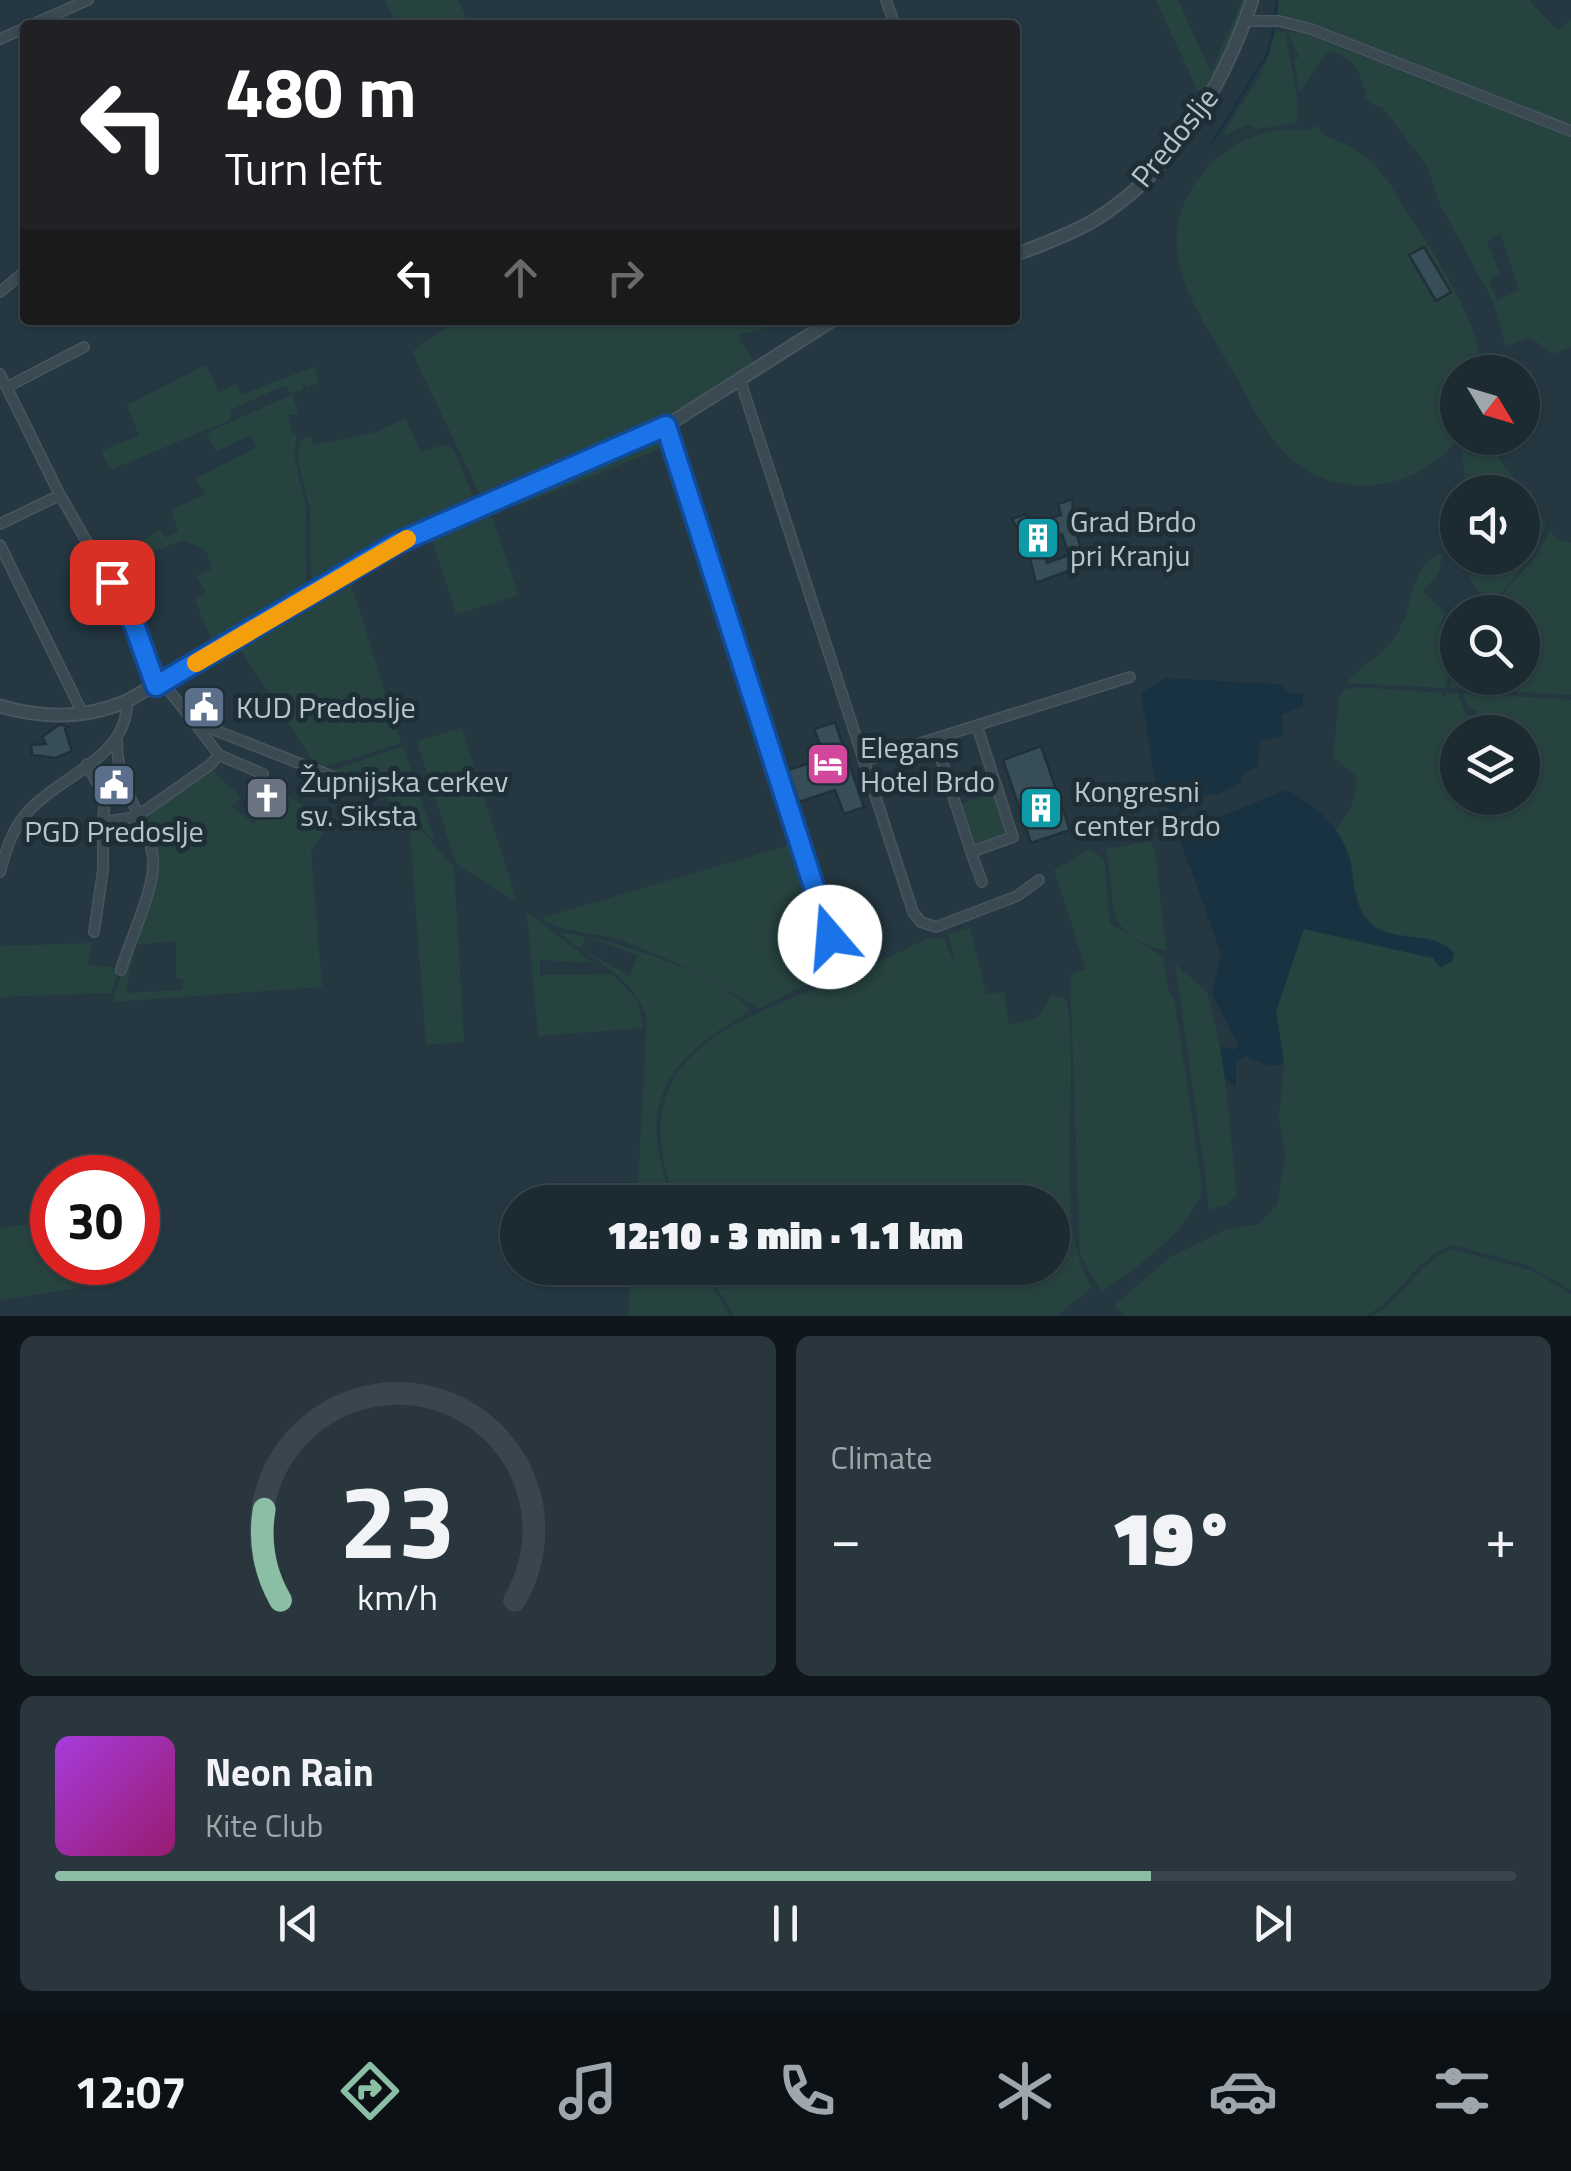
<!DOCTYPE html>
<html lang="en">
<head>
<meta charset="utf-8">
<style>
  :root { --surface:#1c2a32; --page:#29363e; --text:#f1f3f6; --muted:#a0a7ac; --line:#3a464d; --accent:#8abfa5 }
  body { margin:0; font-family:"Titillium Web",sans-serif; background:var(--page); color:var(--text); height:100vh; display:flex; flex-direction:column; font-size:38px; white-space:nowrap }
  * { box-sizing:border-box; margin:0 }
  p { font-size:32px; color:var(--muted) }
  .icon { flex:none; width:55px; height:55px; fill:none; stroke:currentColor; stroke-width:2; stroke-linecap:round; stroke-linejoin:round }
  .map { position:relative; height:1316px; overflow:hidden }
  .panel { display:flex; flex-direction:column; gap:20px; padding:20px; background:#0f171c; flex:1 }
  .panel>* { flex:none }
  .guide { position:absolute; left:20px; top:20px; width:1000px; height:305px; border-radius:10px; box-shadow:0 2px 8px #0004,0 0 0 2px var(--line); background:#202124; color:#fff; overflow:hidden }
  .needle { width:65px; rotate:128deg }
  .controls { position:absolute; left:1440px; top:355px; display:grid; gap:20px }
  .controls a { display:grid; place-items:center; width:100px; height:100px; border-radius:50%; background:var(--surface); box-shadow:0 2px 8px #0004,0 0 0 2px var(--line); font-size:50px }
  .speed { position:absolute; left:30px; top:1155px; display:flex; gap:20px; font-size:50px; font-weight:700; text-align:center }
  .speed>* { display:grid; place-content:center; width:130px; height:130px; border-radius:50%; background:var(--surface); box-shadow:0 2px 8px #0004,0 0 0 2px var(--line); line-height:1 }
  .speed .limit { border:15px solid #d22; background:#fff; color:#111 }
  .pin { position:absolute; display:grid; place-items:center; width:85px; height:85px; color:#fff; margin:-42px; border-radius:20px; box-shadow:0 5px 15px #0006 }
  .me { position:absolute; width:110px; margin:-55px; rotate:342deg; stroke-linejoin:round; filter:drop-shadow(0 0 8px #0008) }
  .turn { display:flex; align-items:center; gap:35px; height:210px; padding:0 40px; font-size:45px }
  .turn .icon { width:130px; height:130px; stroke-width:2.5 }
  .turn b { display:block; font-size:70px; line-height:85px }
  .lanes { display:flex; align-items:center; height:95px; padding:0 40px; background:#0003; justify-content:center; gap:50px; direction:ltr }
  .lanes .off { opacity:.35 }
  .big { font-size:75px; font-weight:800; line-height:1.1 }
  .panel .tile { flex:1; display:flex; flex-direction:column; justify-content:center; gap:15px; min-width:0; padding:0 35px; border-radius:15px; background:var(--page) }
  .panel .dial { align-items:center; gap:0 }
  .dial svg { height:260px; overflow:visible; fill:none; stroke:var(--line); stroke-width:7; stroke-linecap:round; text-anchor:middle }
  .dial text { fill:var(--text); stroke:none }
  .song { display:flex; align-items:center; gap:30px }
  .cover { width:120px; height:120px; border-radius:15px; background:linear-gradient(135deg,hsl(280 70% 55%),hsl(320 70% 35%)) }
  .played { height:10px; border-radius:5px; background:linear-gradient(90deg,var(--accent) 75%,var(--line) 75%) }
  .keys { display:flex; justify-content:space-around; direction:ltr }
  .heat { display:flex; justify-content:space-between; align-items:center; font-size:55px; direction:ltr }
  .panel .tiles { flex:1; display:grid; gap:20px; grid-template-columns:1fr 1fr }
  .tile:last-child { grid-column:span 2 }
  .trip { position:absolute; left:500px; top:1185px; width:570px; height:100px; border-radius:50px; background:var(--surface); box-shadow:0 2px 8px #0004,0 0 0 2px var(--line); font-weight:800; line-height:100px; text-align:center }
  .menu { display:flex; height:160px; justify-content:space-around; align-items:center; background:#0b1114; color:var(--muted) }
  .menu .icon { width:70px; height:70px }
  .menu .selected { color:var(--accent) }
  .menu b { font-size:45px; color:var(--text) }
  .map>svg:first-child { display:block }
</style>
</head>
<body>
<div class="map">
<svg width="1571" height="1316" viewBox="0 0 1571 1316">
  <rect width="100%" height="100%" fill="#253842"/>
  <g fill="#274340" fill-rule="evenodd">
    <polygon points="385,0 458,0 470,25 397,25"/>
    <polygon points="1156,0 1178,0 1211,73 1242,0 1248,0 1229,51 1202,100"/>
    <polygon points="1279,0 1529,0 1558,31 1571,19 1571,127 1320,27 1277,18"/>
    <path d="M1276,31L1286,33C1288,58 1302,102 1296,123L1258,129L1248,125L1222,136L1261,74Z"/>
    <path d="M1300,32L1571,137V347L1553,354L1530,337L1506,346L1493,301L1440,204L1427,166L1383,108L1363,99L1367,95C1359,72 1355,57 1330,51C1313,64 1308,86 1299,91L1294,59L1299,57L1288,33ZM1500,233L1519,290L1497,301L1489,281L1500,273L1487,241Z"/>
    <path d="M1317,126C1324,139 1340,140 1353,148C1368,157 1380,170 1390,184C1416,230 1485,321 1480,372H1458L1459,438C1416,492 1336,504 1285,453C1261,429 1249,398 1232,369C1191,302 1142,235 1212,163C1230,145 1254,133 1280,130C1293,128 1305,133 1317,126Z"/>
    <polygon points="458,320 770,320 775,326 741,334 739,340 755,362 666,418 481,497 412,352"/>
    <polygon points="206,365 219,392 236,384 241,395 314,367 319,381 308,388 301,381 303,389 290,393 286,385 232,409 230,420 110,470 102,451 139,435 127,405"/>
    <polygon points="292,395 299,414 288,415 293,434 297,433 294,455 306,508 306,589 244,628 212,641 195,600 206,593 197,577 212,569 206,551 183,540 140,557 135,545 160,529 165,538 178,531 171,510 206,494 195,479 257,447 251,435 217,451 206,433"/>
    <polygon points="405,419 420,451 446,445 453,449 475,500 311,584 310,510 297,455 301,440 311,436 313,445 373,433"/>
    <polygon points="665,434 669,445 520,505 516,497"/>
    <path d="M1472,443L1476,449L1495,452L1546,524L1535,553L1489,607L1490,596L1477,591L1449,539L1442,535L1452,523L1455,490L1465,483L1462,446ZM1458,492H1522V558H1458Z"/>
    <polygon points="489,509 519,595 456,614 431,537"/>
    <polygon points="1550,530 1557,539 1571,543 1571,695 1450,688 1457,652 1458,678 1522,678 1523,664 1530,656 1523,649 1522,612 1488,611 1534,559"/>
    <path d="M1442,554L1439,572L1423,592L1445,613L1439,628L1445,629L1457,616V647L1445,688L1346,683C1364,662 1389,653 1401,626C1413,602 1412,563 1442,554Z"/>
    <polygon points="350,580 401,743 324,767 314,763 240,649"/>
    <path d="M1356,687L1442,693V699L1447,693L1458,694L1466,715H1476V710L1469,708L1463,693L1571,700V1290L1525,1264L1452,1245C1414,1258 1400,1299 1365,1316H1125L1114,1306L1170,1257L1228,1229L1259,1224L1277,1205L1285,1155L1279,1119L1284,1064L1276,1012L1303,929L1433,958L1438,967L1441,943C1424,938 1403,939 1386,933C1352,923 1352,859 1334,830C1348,818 1359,795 1356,776L1333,757L1339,698L1344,690ZM1458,732H1522V798H1458Z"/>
    <polygon points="462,728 517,902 456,864 417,741"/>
    <polygon points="403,746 433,836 434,841 400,806 331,771"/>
    <path d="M211,769L241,797L232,806L254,824L285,794L329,824L311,852L322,987L112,1002L154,880L143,816ZM176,941V978L183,980V990L126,993L135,945Z"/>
    <polygon points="995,791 1008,834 973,844 960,805"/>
    <polygon points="409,818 454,867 464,1042 426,1045"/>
    <path d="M1150,841L1155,851L1166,951C1095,931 1120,901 1105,849Z"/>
    <path d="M796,843L833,970L763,1007L757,1008C715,981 671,959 623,941C596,931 564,935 541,918Z"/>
    <path d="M1090,849L1104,859L1110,923L1163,957L1169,993L1174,997L1202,1186C1200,1221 1131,1275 1101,1291L1080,1254L1070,975L1086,969L1054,870Z"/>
    <polygon points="527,912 593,963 540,960 540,975 611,974 637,999 643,1028 538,1036"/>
    <path d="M970,928L986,994L1004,992L1009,1025L1038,1018L1051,995L1066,999C1082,1076 1051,1226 1092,1287L1057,1316H734L705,1268H1052V1202H676C616,1048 743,1020 854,973C880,962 904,949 930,938L944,939L956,967L948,934Z"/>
    <path d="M560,933C604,935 720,974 749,1009C744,1018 724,1026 712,1035C648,1082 646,1131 673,1202H637L647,1018C634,976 592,960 560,933ZM586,936L638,956L629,976L580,948Z"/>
    <polygon points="92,943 88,965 120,968 111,993 0,997 0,946"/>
    <polygon points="1175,964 1207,992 1223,1059 1237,1195 1226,1205 1209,1210 1205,1172"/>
    <polygon points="52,1221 52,1262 79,1263 79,1288 0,1300 0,1228"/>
    <path d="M1452,1249L1533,1271L1571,1294V1316H1373C1404,1299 1416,1264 1452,1249Z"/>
    <polygon points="631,1268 702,1268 730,1316 628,1316"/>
  </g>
  <g fill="#183241">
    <polygon points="1165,678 1279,684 1290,693 1303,693 1303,706 1282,715 1283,735 1261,741 1258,766 1242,775 1241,782 1216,796 1211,793 1192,799 1190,807 1179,813 1161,805 1157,791 1141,693"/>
    <path d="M1286,790C1315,804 1343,829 1351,863C1354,882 1354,908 1369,922C1392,945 1432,928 1454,953L1452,961L1441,968L1433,958L1304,929L1276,1011L1284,1064L1268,1066L1246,1056L1236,1061V1087L1225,1080L1220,1046L1234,1050L1238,1045L1212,994L1221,953L1178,834Z"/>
  </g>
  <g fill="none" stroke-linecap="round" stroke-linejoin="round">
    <g stroke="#183241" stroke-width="2.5">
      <polyline points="1275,18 1277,0"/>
      <polyline points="1212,143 1268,53 1274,26"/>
    </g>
  </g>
  <g fill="#374d58" stroke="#203039" stroke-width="2.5" fill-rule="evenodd">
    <polygon points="1424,247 1451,292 1436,301 1409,255"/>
    <path d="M1073,499L1072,518L1084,559L1088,558L1091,567L1080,571L1078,567L1036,583L1023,531L1019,532L1012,519L1026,514L1030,525L1061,515L1058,504ZM1062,534L1069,555L1047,563L1039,542Z"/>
    <polygon points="196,690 223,708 214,721 199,715 188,701"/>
    <polygon points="835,722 864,807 844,814 835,790 799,802 788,770 825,758 814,729"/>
    <polygon points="60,724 68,727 65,729 72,751 56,758 32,755 31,745 46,744 42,737"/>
    <polygon points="1041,746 1070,830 1031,843 1003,760"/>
    <polygon points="272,778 285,790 267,811 253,818 244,805"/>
  </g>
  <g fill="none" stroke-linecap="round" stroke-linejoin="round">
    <g stroke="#47555e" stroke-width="12">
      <g id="minor">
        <polyline points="886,0 895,25"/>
        <polyline points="1245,21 1279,21 1311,29 1571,131"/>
        <polyline points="31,25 88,0"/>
        <polyline points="0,39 25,28"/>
        <polyline points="0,292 25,271"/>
        <polyline points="0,374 60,495 134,624 156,687"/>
        <polyline points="741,383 913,912 921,922 936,927 1017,896 1039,880"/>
        <polyline points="7,387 84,347"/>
        <polyline points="666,426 837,958"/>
        <polyline points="0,524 60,495"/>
        <polyline points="0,545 83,714"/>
        <polyline points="163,683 194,722 360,787"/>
        <polyline points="935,740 971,852 1013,837 977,726"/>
        <path d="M117,741C117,795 148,816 153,858C156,887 130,939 121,970"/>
        <polyline points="219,755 263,774"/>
        <polyline points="864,761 1130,677"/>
        <polyline points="87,764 105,798 103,822"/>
        <polyline points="971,852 982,882"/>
        <path d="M0,872C6,851 11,831 26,814C59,775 128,759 127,701"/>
        <polyline points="94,932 103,870 103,822 136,817 210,765 219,755 194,722"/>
        <circle cx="845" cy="960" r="8"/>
      </g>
    </g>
    <g stroke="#47555e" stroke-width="15">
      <g id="tertiary">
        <path d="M1015,255C1041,245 1069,235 1093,221C1172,173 1224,86 1252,0"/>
        <path d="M0,706C44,719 85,719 127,701L395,544L666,426L833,320"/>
      </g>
    </g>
    <use href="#minor" stroke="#3a4952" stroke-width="9"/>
    <use href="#tertiary" stroke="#3a4952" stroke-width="11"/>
  </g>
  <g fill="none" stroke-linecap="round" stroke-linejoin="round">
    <g stroke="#114b97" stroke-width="25">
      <polyline id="route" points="112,582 134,624 156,686 395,544 666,426 830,937"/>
    </g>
    <use href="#route" stroke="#1a73e8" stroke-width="18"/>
    <polyline stroke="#f59e0b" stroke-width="18" points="196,663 407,539"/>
  </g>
  <defs>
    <g id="building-square" transform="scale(2.25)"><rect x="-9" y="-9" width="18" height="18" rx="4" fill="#0f9aa8" stroke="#1e2e37"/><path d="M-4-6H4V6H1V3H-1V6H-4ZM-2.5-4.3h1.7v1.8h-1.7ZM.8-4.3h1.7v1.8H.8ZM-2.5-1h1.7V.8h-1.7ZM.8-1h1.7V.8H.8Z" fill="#fff"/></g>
    <g id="civic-square" transform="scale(2.25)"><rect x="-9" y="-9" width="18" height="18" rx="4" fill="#5c6f8a" stroke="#1e2e37"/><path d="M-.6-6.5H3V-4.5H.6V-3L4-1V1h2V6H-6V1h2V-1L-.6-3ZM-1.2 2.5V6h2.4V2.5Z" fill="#fff"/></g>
    <g id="hotel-square" transform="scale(2.25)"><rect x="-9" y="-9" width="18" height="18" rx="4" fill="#d1479c" stroke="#1e2e37"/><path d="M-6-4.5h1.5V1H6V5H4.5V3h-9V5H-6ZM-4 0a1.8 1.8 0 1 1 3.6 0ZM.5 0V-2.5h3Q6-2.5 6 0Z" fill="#fff"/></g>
    <g id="church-square" transform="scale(2.25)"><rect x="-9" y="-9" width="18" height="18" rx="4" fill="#6b7280" stroke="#1e2e37"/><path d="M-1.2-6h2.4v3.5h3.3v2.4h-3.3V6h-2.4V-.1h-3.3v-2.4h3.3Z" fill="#fff"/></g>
  </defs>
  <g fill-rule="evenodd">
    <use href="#building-square" x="1038" y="538"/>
    <use href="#civic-square" x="204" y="707"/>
    <use href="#hotel-square" x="828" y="764"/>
    <use href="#civic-square" x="114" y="785"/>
    <use href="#church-square" x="267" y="798"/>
    <use href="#building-square" x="1041" y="808"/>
  </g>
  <g text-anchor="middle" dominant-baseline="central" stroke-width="10" stroke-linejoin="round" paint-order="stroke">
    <g font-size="30" fill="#b7c4cc" stroke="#1e2e37">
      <text transform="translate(1174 137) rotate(-51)">Predoslje</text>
    </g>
    <g font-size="30" fill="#b7c4cc" stroke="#1e2e37" text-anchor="start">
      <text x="1070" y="521">Grad Brdo<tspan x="1070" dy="34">pri Kranju</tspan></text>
      <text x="236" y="707">KUD Predoslje</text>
      <text x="860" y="747">Elegans<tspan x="860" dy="34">Hotel Brdo</tspan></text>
      <text x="300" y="781">Župnijska cerkev<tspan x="300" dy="34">sv. Siksta</tspan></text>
      <text x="1074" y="791">Kongresni<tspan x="1074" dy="34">center Brdo</tspan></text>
      <text x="114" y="831" text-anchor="middle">PGD Predoslje</text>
    </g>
  </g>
</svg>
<div class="controls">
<a><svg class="needle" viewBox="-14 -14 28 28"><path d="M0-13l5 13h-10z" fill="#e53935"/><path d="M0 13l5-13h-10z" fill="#a0a7ac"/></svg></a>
<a><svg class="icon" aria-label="sound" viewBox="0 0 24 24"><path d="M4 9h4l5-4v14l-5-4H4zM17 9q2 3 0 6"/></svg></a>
<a><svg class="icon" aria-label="search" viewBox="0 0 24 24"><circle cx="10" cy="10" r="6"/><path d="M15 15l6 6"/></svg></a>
<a><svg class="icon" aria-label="layers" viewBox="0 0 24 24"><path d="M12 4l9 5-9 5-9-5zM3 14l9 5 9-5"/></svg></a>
</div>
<div class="speed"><div class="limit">30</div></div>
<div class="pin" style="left:112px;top:582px;background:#d93025"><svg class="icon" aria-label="arrive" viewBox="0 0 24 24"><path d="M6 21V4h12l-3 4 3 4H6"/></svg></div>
<svg class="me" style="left:830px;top:937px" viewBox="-20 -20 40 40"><circle r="19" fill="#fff"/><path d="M0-13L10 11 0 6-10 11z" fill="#1a73e8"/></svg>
<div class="trip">12:10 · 3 min · 1.1 km</div>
<div class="guide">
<div class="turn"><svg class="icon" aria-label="left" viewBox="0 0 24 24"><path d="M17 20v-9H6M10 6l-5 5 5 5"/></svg><div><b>480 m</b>Turn left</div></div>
<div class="lanes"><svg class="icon" aria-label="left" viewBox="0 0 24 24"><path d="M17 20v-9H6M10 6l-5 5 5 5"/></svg><svg class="icon off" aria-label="ahead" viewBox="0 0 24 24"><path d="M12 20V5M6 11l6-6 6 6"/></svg><svg class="icon off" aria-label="right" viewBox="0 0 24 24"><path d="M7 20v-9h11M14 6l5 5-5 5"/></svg></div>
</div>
</div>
<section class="panel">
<div class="tiles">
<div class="tile dial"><svg viewBox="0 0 100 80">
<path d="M14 69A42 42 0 1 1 86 69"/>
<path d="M14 69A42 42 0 0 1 9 41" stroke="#8abfa5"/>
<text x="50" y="56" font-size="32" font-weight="700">23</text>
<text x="50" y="72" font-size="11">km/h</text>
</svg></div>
<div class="tile"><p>Climate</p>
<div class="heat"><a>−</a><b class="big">19°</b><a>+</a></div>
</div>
<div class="tile">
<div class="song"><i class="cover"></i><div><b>Neon Rain</b><p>Kite Club</p></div></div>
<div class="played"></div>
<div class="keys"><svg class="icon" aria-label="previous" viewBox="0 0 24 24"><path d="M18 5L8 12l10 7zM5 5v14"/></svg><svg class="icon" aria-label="pause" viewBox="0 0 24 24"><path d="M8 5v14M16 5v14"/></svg><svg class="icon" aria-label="next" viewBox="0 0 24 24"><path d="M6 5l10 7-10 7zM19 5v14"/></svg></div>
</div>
</div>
</section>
<nav class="menu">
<b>12:07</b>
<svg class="icon selected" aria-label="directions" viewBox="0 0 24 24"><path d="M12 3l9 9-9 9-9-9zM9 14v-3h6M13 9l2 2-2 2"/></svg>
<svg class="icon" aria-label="music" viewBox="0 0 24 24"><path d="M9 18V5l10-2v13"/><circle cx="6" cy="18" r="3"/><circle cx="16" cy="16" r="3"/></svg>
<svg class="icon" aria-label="phone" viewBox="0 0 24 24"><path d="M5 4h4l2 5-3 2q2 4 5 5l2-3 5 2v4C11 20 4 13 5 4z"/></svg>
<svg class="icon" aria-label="climate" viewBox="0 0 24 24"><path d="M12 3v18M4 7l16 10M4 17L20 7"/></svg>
<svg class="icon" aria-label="car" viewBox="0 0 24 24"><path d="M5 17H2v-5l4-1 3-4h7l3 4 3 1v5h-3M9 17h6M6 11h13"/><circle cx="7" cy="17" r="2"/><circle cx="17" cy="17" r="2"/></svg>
<svg class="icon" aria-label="filters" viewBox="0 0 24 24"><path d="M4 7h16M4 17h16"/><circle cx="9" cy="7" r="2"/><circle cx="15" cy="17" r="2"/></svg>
</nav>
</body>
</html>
